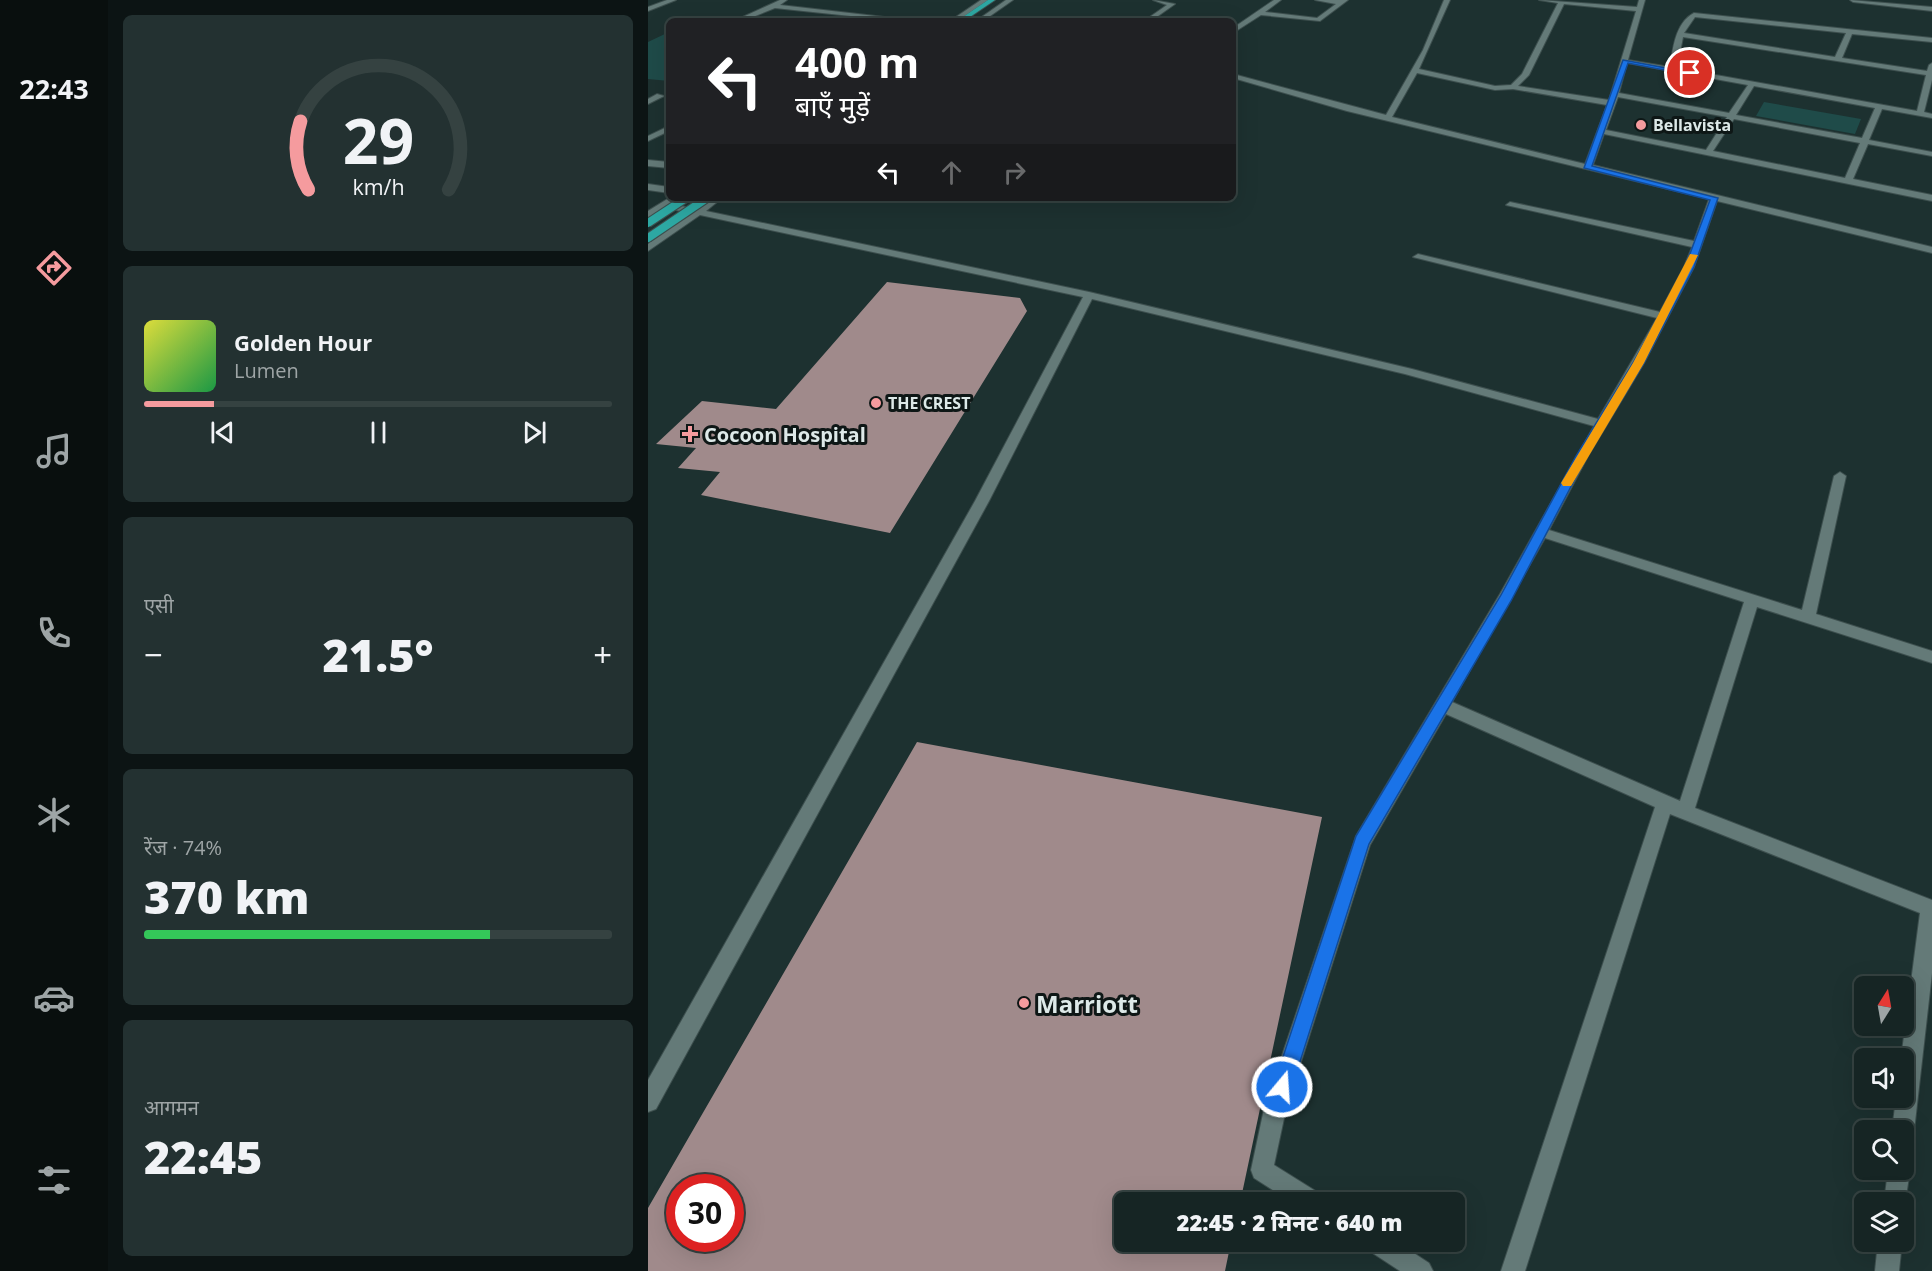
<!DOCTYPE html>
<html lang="hi">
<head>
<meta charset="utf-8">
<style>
  :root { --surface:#162524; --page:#233131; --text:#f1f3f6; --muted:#9ea5a6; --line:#354241; --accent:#f59b9e }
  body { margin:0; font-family:"Open Sans","Noto Sans Devanagari",sans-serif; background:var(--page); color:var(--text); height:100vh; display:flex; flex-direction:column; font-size:22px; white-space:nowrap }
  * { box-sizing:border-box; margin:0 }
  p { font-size:20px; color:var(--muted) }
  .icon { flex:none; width:33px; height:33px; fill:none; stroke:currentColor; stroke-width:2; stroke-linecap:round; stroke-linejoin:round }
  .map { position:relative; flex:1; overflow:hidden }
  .details { display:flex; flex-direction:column; gap:15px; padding:15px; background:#0c1414; width:540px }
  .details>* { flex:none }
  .guide { position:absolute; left:18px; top:18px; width:570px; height:183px; border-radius:9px; box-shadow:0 6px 24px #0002,0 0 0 2px var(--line); background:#202124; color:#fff; overflow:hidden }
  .needle { width:39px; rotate:11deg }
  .tools { position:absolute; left:1206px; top:976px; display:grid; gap:12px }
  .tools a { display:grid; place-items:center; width:60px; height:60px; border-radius:9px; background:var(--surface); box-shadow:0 6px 24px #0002,0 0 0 2px var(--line); font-size:30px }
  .speed { position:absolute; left:18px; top:1174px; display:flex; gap:12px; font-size:30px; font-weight:700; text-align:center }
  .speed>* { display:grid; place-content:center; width:78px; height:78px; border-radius:50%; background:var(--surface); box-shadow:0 6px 24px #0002,0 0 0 2px var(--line); line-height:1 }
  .speed .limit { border:9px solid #d22; background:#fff; color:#111 }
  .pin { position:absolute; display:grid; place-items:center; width:51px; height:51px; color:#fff; margin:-26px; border:3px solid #fff; border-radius:50%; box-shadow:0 2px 6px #0007 }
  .me { position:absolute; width:66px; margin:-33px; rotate:18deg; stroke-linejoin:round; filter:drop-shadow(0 0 4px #0008) }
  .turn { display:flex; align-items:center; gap:21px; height:126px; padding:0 30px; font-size:27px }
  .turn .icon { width:78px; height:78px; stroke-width:2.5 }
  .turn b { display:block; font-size:42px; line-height:51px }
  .lanes { display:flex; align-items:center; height:57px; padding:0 30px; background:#0003; justify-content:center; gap:30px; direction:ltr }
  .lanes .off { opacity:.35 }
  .big { font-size:45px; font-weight:800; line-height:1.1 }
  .details .tile { flex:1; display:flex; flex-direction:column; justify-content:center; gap:9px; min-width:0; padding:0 21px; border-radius:9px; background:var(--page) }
  .details .dial { align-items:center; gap:0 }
  .dial svg { height:156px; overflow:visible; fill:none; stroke:var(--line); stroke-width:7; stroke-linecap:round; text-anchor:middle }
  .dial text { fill:var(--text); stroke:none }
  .song { display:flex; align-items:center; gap:18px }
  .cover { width:72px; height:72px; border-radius:9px; background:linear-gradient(135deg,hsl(60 70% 55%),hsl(140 70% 35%)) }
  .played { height:6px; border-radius:3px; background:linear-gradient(90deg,var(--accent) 15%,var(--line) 15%) }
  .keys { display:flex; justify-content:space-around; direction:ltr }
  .heat { display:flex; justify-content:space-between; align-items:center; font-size:33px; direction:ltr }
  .charge { height:9px; border-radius:4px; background:linear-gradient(90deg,#34c759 74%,var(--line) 0) }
  .trip { position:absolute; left:466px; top:1192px; width:351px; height:60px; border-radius:9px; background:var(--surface); box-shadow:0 6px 24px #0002,0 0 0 2px var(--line); font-weight:800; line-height:60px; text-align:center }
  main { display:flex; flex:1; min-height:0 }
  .menu { display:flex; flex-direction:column; width:108px; justify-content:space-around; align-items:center; background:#090f0e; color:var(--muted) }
  .menu .icon { width:42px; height:42px }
  .menu .active { color:var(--accent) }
  .menu b { font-size:27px; color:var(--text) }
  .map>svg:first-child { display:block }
</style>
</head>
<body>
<main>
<nav class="menu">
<b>22:43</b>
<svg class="icon active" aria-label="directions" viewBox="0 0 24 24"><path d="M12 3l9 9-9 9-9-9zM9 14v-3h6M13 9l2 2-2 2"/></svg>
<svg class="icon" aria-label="music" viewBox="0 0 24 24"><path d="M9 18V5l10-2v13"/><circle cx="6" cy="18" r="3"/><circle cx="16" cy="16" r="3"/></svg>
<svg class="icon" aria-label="phone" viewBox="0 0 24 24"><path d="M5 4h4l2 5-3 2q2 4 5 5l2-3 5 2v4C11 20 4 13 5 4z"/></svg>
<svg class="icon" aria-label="climate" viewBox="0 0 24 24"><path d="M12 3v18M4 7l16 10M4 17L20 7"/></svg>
<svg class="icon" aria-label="car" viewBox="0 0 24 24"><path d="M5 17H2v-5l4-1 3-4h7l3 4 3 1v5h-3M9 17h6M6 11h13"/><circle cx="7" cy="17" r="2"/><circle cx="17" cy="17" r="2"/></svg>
<svg class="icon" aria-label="filters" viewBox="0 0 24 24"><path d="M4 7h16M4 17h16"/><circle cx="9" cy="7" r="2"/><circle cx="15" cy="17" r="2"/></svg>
</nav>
<section class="details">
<div class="tile dial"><svg viewBox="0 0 100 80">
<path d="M14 69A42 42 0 1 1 86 69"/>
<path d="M14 69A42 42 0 0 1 10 34" stroke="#f59b9e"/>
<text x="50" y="56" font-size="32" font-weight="700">29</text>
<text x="50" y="72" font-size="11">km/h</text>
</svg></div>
<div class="tile">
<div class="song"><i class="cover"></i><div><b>Golden Hour</b><p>Lumen</p></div></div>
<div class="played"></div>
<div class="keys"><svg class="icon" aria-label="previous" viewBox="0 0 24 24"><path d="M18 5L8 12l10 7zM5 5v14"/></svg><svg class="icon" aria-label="pause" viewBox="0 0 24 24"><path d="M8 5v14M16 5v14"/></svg><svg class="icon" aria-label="next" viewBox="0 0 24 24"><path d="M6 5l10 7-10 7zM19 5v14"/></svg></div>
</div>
<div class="tile"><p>एसी</p>
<div class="heat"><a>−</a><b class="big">21.5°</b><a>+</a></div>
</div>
<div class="tile"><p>रेंज · 74%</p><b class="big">370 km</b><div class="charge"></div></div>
<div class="tile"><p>आगमन</p><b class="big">22:45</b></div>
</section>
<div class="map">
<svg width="1284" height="1271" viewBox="0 0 1284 1271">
  <rect width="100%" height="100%" fill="#1d3130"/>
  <g fill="#1f4b49">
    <polygon points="21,32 21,81 0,79 0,42"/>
    <polygon points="1116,102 1213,119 1207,134 1108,116"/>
  </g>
  <g fill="#a08a8b" fill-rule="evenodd">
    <polygon points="239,282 372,298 379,311 242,533 53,495 72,472 30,468 48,448 8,444 54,401 128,409"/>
    <path d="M269,742L674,817L592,1203H477V1242H583L577,1271H0V1208ZM32,1188H82V1239H32Z"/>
  </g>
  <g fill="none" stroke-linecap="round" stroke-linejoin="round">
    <g stroke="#3d4f4e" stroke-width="2">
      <g id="minor">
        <polygon points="19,0 28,0 0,11 0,7"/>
        <polygon points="132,0 139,0 132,5 271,21 250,21 127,8 95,21 86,21"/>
        <polygon points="333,0 340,0 309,21 302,21"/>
        <polygon points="358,0 365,0 335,21 328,21"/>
        <polygon points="505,0 527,4 503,21 496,21 519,5"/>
        <polygon points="626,0 633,0 617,12 669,18 688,4 667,0 700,0 672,21 613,15 585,33 585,28"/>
        <path d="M796,0H802L771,69L847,86L863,85L874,74L910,3L891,0L989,7L991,0H997L980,60L1022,67C1025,48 1027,23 1046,13L1284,38V42L1204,34L1194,58L1279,71L1281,65L1284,63V80L1276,112L1284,114V118L1234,109L1221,140L1284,152V156L1220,144L1205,179L1284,195V201L956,134L945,165L1284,247V253L1069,201L1046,267L996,363L940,456L901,530L1154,610L1186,476L1192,472L1198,476L1168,614L1284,651V663L1109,607L1047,808L1284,900V973L1266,1131L1263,1139L1256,1142V1131H1244L1248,1098H1256V1059H1253L1272,913L1022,814L877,1271H853L1007,807L798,714L722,845L638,1109L626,1165L674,1195L677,1203H645L606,1178L603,1170L616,1109L708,836L852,594L946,426L757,374L444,299L341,501L8,1109L0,1112V1080L327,501L435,297L52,215L0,251V244L43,213L17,208L0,218V211L21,198L27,200L23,204L48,209L64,198H74L58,211L441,292L764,369L950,419L1009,318L765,257L770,254L1012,312L1036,267L1044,247L858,205L862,202L1046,241L1061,199L699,111L585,78V74L738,115L775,50ZM916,4L988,11L961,100L870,86L881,75ZM1047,17L1198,33L1187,57L1036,33ZM1035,37L1278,75L1269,111L1029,68ZM979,63L1100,85L1081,113L971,93ZM769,73L847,90L865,89L959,105L937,164L744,117ZM1106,86L1227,108L1214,138L1088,115ZM970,97L1079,117L1058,150L958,130ZM1086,119L1212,143L1197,178L1065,151ZM897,538L1096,602L1032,801L804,702Z"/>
        <polygon points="1202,0 1284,7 1284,11 1205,2"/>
        <polygon points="9,94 16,96 0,104 0,99"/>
        <polygon points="21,126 21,131 0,141 0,136"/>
        <polygon points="0,160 21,162 21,168 0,166"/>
        <polygon points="0,184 21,187 21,193 0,190"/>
        <polygon points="1256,1161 1259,1162 1262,1170 1256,1210 1256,1203 1236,1203 1240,1170 1256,1170"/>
        <polygon points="716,1242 749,1242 781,1263 785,1271 752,1271 720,1250"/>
        <polygon points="1230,1242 1254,1242 1251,1271 1227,1271"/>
      </g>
    </g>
    <g stroke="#3d4f4e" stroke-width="2">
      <polygon id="major" points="340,0 347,0 316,21 309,21"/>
    </g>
    <use href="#minor" fill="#647a78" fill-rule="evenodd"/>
    <use href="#major" fill="#2da8a3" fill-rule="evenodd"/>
    <g stroke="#3d4f4e" stroke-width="10" stroke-linecap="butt">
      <g id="major-bridge">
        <polyline points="0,223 38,198"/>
        <polyline points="0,238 59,198"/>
      </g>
    </g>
    <use href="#major-bridge" stroke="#2da8a3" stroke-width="8"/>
  </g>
  <polygon fill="#1a73e8" stroke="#114b97" stroke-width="1.5" points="975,60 1045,73 1042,75 980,63 944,166 1070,198 1046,267 996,363 939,456 863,601 721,844 644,1087 641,1094 634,1096 628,1094 625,1087 708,836 853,595 928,456 985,363 1037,267 1062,200 936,168"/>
  <polygon fill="#f59e0b" points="1042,254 1050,255 996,363 923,486 915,486 913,483 985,363"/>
  <g fill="#f59b9e" stroke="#0e1716" stroke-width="2">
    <circle cx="993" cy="125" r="6"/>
    <circle cx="228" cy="403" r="6"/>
    <path d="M39 425h6v6h6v6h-6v6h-6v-6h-6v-6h6z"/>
    <circle cx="376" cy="1003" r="6"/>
  </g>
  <g text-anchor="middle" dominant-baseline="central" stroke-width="6" stroke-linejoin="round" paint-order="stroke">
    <g font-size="16" font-weight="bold" fill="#dde9e8" stroke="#0e1716" text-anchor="start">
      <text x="1005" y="125">Bellavista</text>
      <text x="240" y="403">THE CREST</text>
    </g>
    <g font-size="20" font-weight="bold" fill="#dde9e8" stroke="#0e1716" text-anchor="start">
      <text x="56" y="434">Cocoon Hospital</text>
    </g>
    <g font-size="24" font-weight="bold" fill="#dde9e8" stroke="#0e1716" text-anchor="start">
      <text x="388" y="1003">Marriott</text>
    </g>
  </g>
</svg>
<div class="tools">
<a><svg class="needle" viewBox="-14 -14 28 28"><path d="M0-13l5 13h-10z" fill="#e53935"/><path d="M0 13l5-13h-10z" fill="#9ea5a6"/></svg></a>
<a><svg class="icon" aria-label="sound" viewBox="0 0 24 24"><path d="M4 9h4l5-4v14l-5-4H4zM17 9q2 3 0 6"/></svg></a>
<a><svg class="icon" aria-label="search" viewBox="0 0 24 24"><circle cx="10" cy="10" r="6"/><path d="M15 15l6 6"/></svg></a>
<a><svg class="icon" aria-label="layers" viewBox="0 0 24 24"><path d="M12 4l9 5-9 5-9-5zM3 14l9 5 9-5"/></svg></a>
</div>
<div class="speed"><div class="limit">30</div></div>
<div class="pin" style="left:1042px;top:73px;background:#d93025"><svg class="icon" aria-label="arrive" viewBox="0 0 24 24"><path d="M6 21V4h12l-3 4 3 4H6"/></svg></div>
<svg class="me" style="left:634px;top:1087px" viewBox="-20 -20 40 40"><circle r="17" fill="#1a73e8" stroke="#fff" stroke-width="3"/><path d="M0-11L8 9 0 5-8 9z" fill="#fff"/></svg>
<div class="trip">22:45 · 2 मिनट · 640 m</div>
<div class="guide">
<div class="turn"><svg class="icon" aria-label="left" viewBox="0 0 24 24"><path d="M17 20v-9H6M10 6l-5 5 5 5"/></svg><div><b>400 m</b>बाएँ मुड़ें</div></div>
<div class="lanes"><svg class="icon" aria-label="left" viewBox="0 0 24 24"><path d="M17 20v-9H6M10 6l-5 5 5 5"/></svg><svg class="icon off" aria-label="ahead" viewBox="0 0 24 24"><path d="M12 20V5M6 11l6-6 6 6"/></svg><svg class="icon off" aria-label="right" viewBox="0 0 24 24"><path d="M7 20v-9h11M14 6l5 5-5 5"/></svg></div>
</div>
</div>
</main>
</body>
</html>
